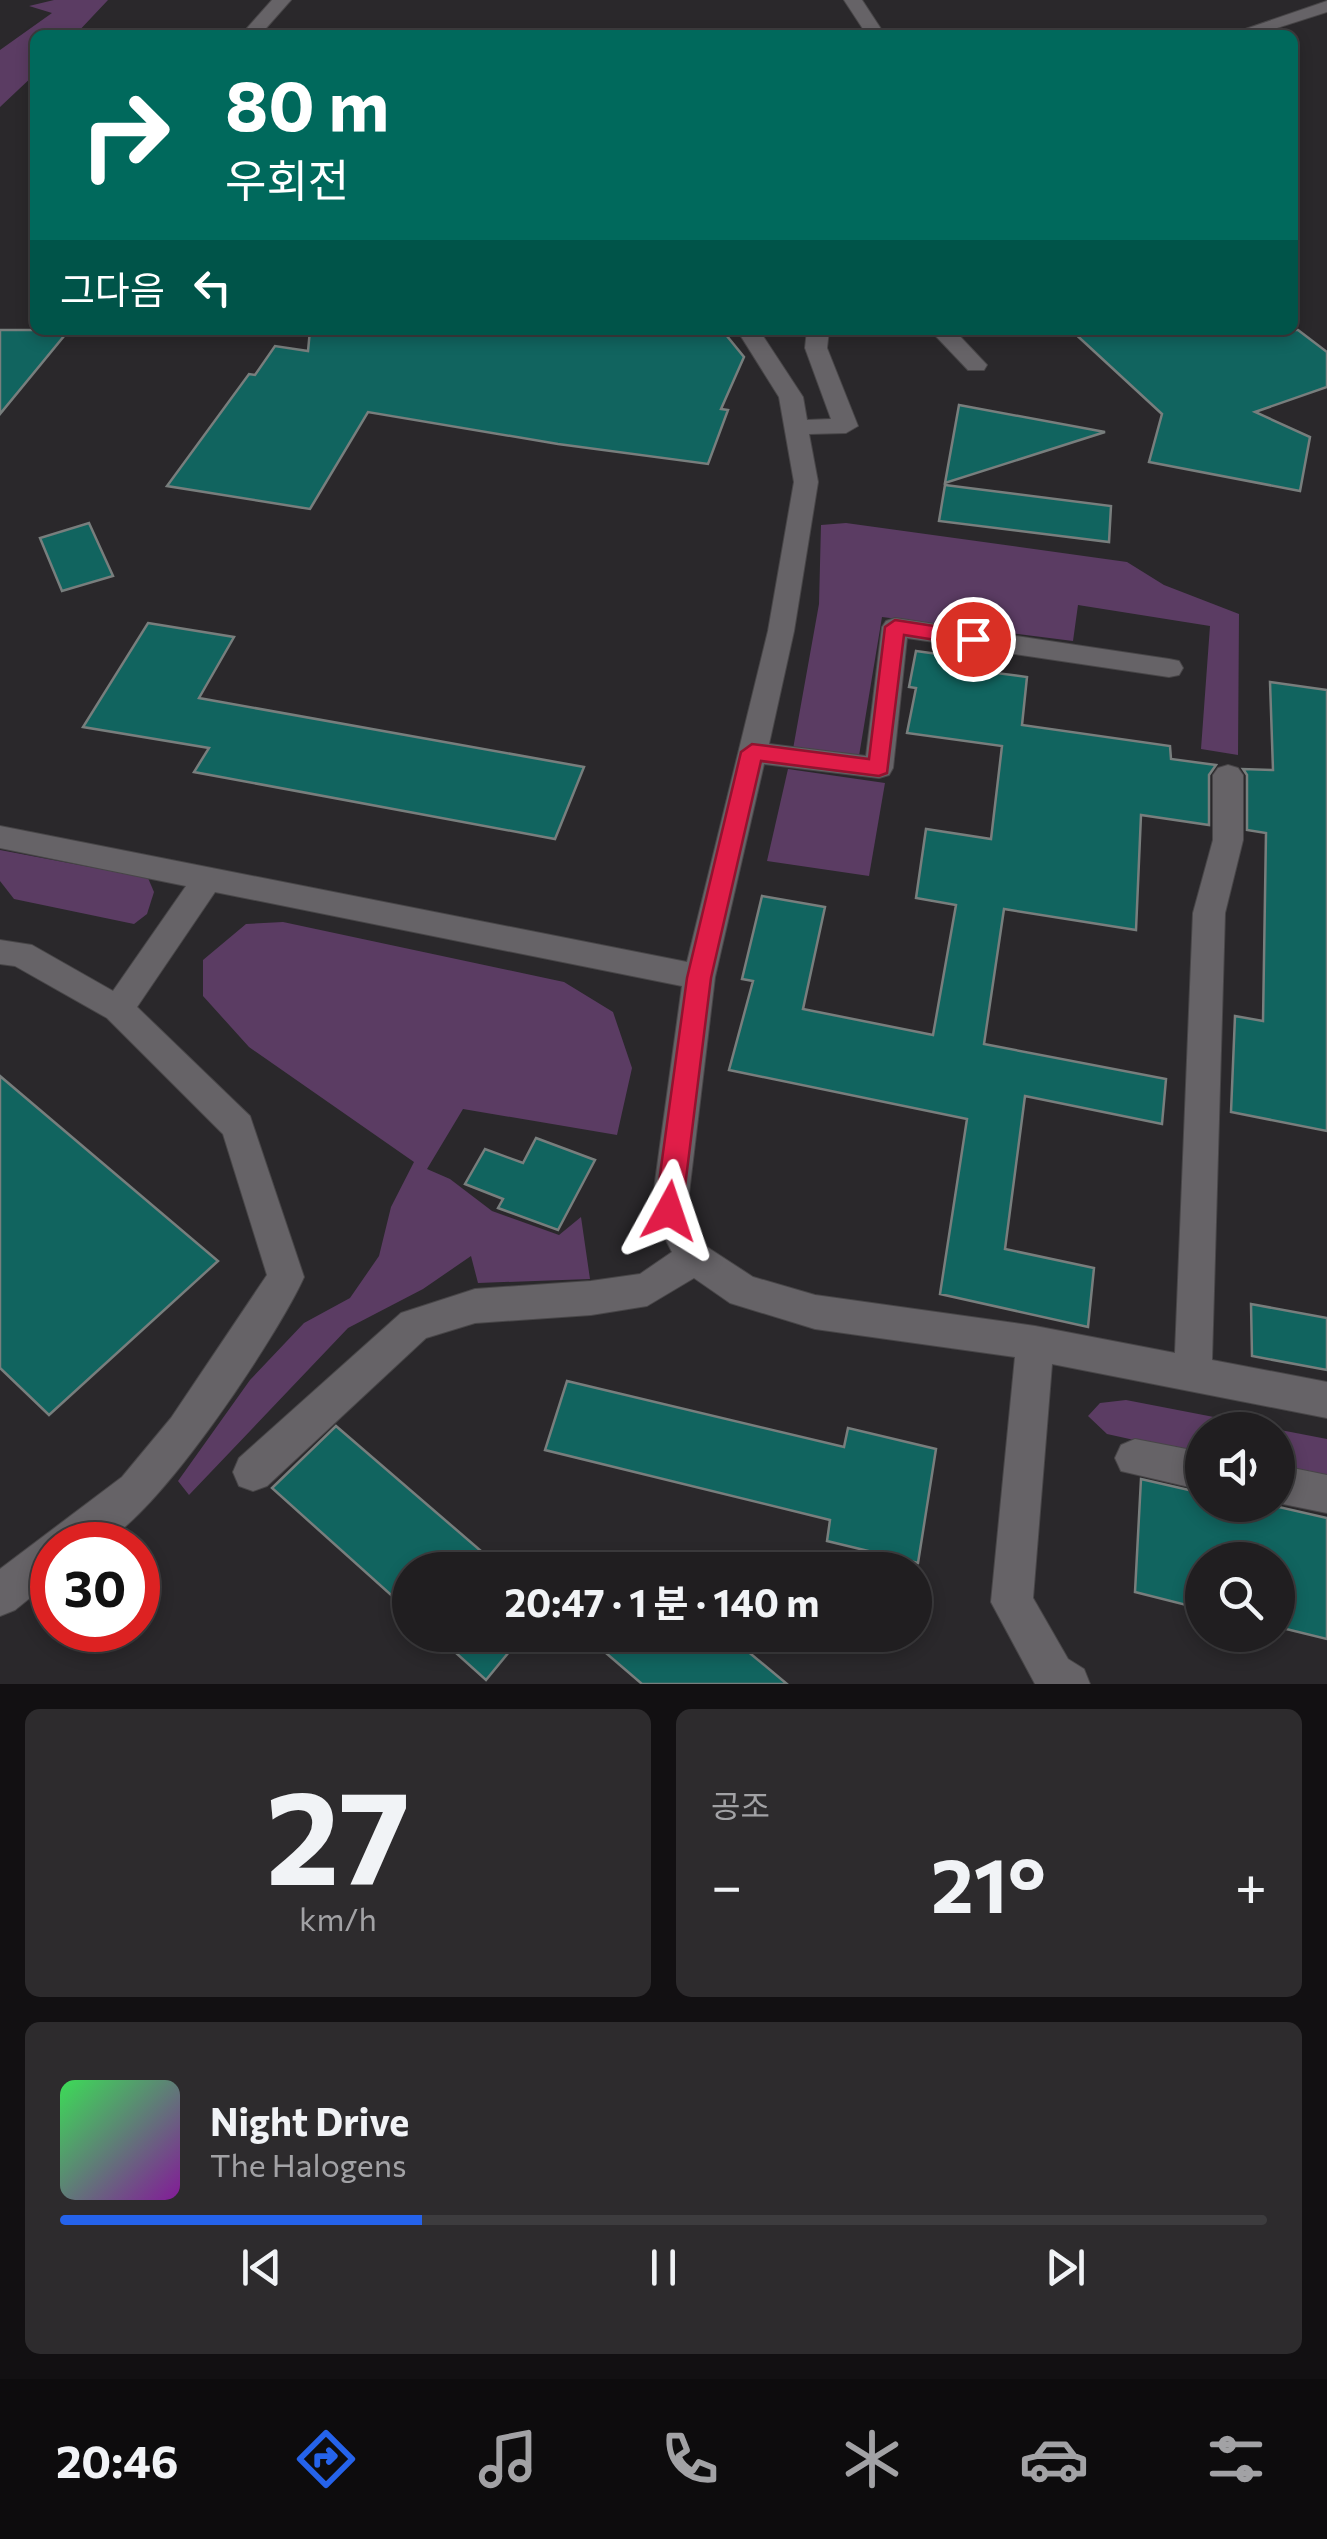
<!DOCTYPE html>
<html lang="ko">
<head>
<meta charset="utf-8">
<style>
  :root { --surface:#201e20; --page:#2d2b2d; --text:#f1f3f6; --muted:#a2a2a5; --line:#3d3c3e; --accent:#2563eb }
  body { margin:0; font-family:Commissioner,"Noto Sans KR",sans-serif; background:var(--page); color:var(--text); height:100vh; display:flex; flex-direction:column; font-size:38px; white-space:nowrap }
  * { box-sizing:border-box; margin:0 }
  p { font-size:32px; color:var(--muted) }
  .icon { flex:none; width:55px; height:55px; fill:none; stroke:currentColor; stroke-width:2; stroke-linecap:round; stroke-linejoin:round }
  .map { position:relative; height:1684px; overflow:hidden }
  .drawer { display:flex; flex-direction:column; gap:25px; padding:25px; background:#121012; flex:1 }
  .drawer>* { flex:none }
  .hud { position:absolute; left:30px; top:30px; width:1268px; height:305px; border-radius:15px; box-shadow:0 5px 15px #0003,0 0 0 2px var(--line); background:#00695c; color:#fff; overflow:hidden }
  .controls { position:absolute; left:1185px; top:1412px; display:grid; gap:20px }
  .controls a { display:grid; place-items:center; width:110px; height:110px; border-radius:50%; background:var(--surface); box-shadow:0 5px 15px #0003,0 0 0 2px var(--line); font-size:50px }
  .speed { position:absolute; left:30px; top:1522px; display:flex; gap:20px; font-size:50px; font-weight:700; text-align:center }
  .speed>* { display:grid; place-content:center; width:130px; height:130px; border-radius:50%; background:var(--surface); box-shadow:0 5px 15px #0003,0 0 0 2px var(--line); line-height:1 }
  .speed .limit { border:15px solid #d22; background:#fff; color:#111 }
  .pin { position:absolute; display:grid; place-items:center; width:85px; height:85px; color:#fff; margin:-42px; border:5px solid #fff; border-radius:50%; box-shadow:0 2px 10px #0007 }
  .me { position:absolute; width:110px; margin:-55px; rotate:5deg; stroke-linejoin:round; filter:drop-shadow(0 0 8px #0008) }
  .turn { display:flex; align-items:center; gap:35px; height:210px; padding:0 30px; font-size:45px }
  .turn .icon { width:130px; height:130px; stroke-width:2.5 }
  .turn b { display:block; font-size:70px; line-height:85px }
  .then { display:flex; align-items:center; height:95px; padding:0 30px; background:#0003; gap:20px; font-size:38px }
  .big { font-size:75px; font-weight:700; line-height:1.1 }
  .drawer .tile { flex:1; display:flex; flex-direction:column; justify-content:center; gap:15px; min-width:0; padding:0 35px; border-radius:15px; background:var(--page) }
  .drawer .dial { align-items:center; gap:0 }
  .dial b { font-size:130px; line-height:1 }
  .song { display:flex; align-items:center; gap:30px }
  .cover { width:120px; height:120px; border-radius:15px; background:linear-gradient(135deg,hsl(130 70% 55%),hsl(290 70% 35%)) }
  .played { height:10px; border-radius:5px; background:linear-gradient(90deg,var(--accent) 30%,var(--line) 30%) }
  .keys { display:flex; justify-content:space-around; direction:ltr }
  .heat { display:flex; justify-content:space-between; align-items:center; font-size:55px; direction:ltr }
  .drawer .tiles { flex:1; display:grid; gap:25px; grid-template-columns:1fr 1fr }
  .tile:last-child { grid-column:span 2 }
  .trip { position:absolute; left:392px; top:1552px; width:540px; height:100px; border-radius:50px; background:var(--surface); box-shadow:0 5px 15px #0003,0 0 0 2px var(--line); font-weight:700; line-height:100px; text-align:center }
  .menu { display:flex; height:160px; justify-content:space-around; align-items:center; background:#0d0c0d; color:var(--muted) }
  .menu .icon { width:70px; height:70px }
  .menu .active { color:var(--accent) }
  .menu b { font-size:45px; color:var(--text) }
  .map>svg:first-child { display:block }
</style>
</head>
<body>
<div class="map">
<svg width="1327" height="1684" viewBox="0 0 1327 1684">
  <rect width="100%" height="100%" fill="#2a282b"/>
  <g fill="#5b3c63">
    <polygon points="54,0 108,0 75,35 35,35 35,74 0,107 0,50 52,13 29,6"/>
    <polygon points="846,523 1127,562 1164,585 1239,614 1238,755 1201,749 1210,626 1078,605 1073,641 882,617 859,756 793,749 819,604 821,525"/>
    <polygon points="788,769 885,783 869,876 767,861"/>
    <polygon points="0,850 148,878 154,892 147,914 134,924 14,899 0,881"/>
    <polygon points="283,922 564,982 613,1012 632,1068 617,1135 463,1109 427,1169 450,1179 492,1211 559,1235 581,1217 590,1279 478,1283 471,1256 423,1289 348,1328 189,1495 178,1481 250,1380 304,1323 350,1298 379,1256 391,1207 414,1162 249,1047 203,996 203,960 246,924"/>
    <polygon points="1126,1400 1327,1439 1327,1482 1278,1471 1278,1430 1202,1430 1202,1455 1107,1434 1088,1416 1100,1403"/>
  </g>
  <g fill="#11645f" stroke="#787e7d" stroke-width="2.5">
    <polygon points="0,330 69,330 0,414"/>
    <polygon points="310,330 722,330 744,357 721,409 728,410 708,464 558,444 368,412 310,509 167,486 249,374 255,375 275,346 308,351"/>
    <polygon points="1071,330 1298,330 1327,352 1327,387 1255,412 1310,437 1300,491 1149,462 1162,414"/>
    <polygon points="959,405 1105,432 945,483"/>
    <polygon points="945,485 1111,506 1109,542 939,521"/>
    <polygon points="89,523 113,576 62,591 40,538"/>
    <polygon points="148,623 234,637 199,698 584,767 555,839 194,772 209,748 83,727"/>
    <polygon points="916,651 989,661 988,672 1027,677 1022,725 1170,746 1171,759 1216,765 1209,775 1209,825 1141,815 1136,930 1004,909 984,1044 1166,1079 1162,1124 1025,1096 1005,1249 1094,1268 1088,1327 940,1294 967,1119 729,1070 753,981 742,979 762,896 825,907 803,1009 933,1035 956,905 916,898 926,829 991,839 1002,746 907,733 916,688 909,687"/>
    <polygon points="1270,682 1327,690 1327,1131 1231,1112 1235,1016 1263,1021 1266,833 1247,830 1247,775 1243,769 1273,770"/>
    <polygon points="0,1076 218,1261 49,1415 0,1368"/>
    <polygon points="536,1138 595,1160 558,1230 498,1208 503,1199 465,1184 485,1149 523,1163"/>
    <polygon points="1251,1304 1327,1318 1327,1370 1252,1356"/>
    <polygon points="567,1381 844,1447 848,1428 936,1449 918,1563 827,1541 830,1520 545,1450"/>
    <polygon points="336,1426 503,1570 410,1570 410,1612 272,1488"/>
    <polygon points="1141,1479 1202,1493 1202,1505 1270,1505 1327,1518 1327,1639 1278,1627 1278,1560 1202,1560 1202,1609 1135,1592"/>
    <polygon points="436,1635 523,1635 486,1680"/>
    <polygon points="585,1635 728,1635 787,1684 642,1684"/>
  </g>
  <g fill="none" stroke-linecap="round" stroke-linejoin="round">
    <g stroke="#484648" stroke-width="2">
      <g id="minor">
        <polygon points="272,0 291,0 260,35 241,35"/>
        <polygon points="844,0 862,0 885,35 867,35"/>
        <polygon points="1327,1 1327,12 1255,35 1228,35"/>
        <path d="M737,330H759L803,397L807,420L831,419L805,348L807,330H829L827,348L858,426L846,433L809,434L818,482L794,631L769,744L866,756L882,627L886,621L895,618L1169,659L1179,661L1183,668L1179,675L1169,677L907,638L893,768L889,775L879,778L764,764L715,977L687,1210L707,1247L753,1277L815,1295L1035,1326L1175,1353L1193,913L1213,840V775L1218,768L1228,765L1238,768L1243,775V840L1225,913L1212,1360L1327,1382V1418L1052,1364L1033,1598L1068,1659L1084,1669L1090,1684H1035L991,1602L1015,1357L815,1329L730,1303L694,1278L647,1306L591,1315L475,1323L426,1338L267,1486L253,1491L239,1486L233,1472L239,1458L401,1313L475,1289L591,1281L640,1274L672,1252L651,1211L682,986L215,892L137,1007L250,1116L304,1277C278,1335 155,1522 99,1544C87,1549 65,1545 52,1545V1580L15,1610L0,1616V1569L122,1477L171,1418L267,1275L223,1134L107,1018L15,966L0,964V940L32,945L113,991L186,886L0,848V826L687,962L768,631L794,482L779,397Z"/>
        <polygon points="930,330 954,330 987,365 984,370 968,370"/>
        <polygon points="1135,1439 1202,1452 1202,1490 1121,1471 1115,1458 1121,1445"/>
        <polygon points="1278,1465 1327,1475 1327,1513 1278,1503"/>
      </g>
    </g>
    <use href="#minor" fill="#666367" fill-rule="evenodd"/>
  </g>
  <polygon fill="#e11d48" stroke="#92132f" stroke-width="2.5" points="895,620 973,632 983,639 973,646 904,635 887,773 879,776 761,761 711,978 682,1211 678,1219 669,1223 659,1219 655,1211 687,978 741,752 752,744 869,759 885,627"/>
</svg>
<div class="controls">
<a><svg class="icon" aria-label="sound" viewBox="0 0 24 24"><path d="M4 9h4l5-4v14l-5-4H4zM17 9q2 3 0 6"/></svg></a>
<a><svg class="icon" aria-label="search" viewBox="0 0 24 24"><circle cx="10" cy="10" r="6"/><path d="M15 15l6 6"/></svg></a>
</div>
<div class="speed"><div class="limit">30</div></div>
<div class="pin" style="left:973px;top:639px;background:#d93025"><svg class="icon" aria-label="arrive" viewBox="0 0 24 24"><path d="M6 21V4h12l-3 4 3 4H6"/></svg></div>
<svg class="me" style="left:669px;top:1211px" viewBox="-20 -20 40 40"><path d="M0-17L14 15 0 8-14 15z" fill="#e11d48" stroke="#fff" stroke-width="4"/></svg>
<div class="trip">20:47 · 1 분 · 140 m</div>
<div class="hud">
<div class="turn"><svg class="icon" aria-label="right" viewBox="0 0 24 24"><path d="M7 20v-9h11M14 6l5 5-5 5"/></svg><div><b>80 m</b>우회전</div></div>
<div class="then">그다음<svg class="icon" aria-label="left" viewBox="0 0 24 24"><path d="M17 20v-9H6M10 6l-5 5 5 5"/></svg></div>
</div>
</div>
<section class="drawer">
<div class="tiles">
<div class="tile dial"><b>27</b><p>km/h</p></div>
<div class="tile"><p>공조</p>
<div class="heat"><a>−</a><b class="big">21°</b><a>+</a></div>
</div>
<div class="tile">
<div class="song"><i class="cover"></i><div><b>Night Drive</b><p>The Halogens</p></div></div>
<div class="played"></div>
<div class="keys"><svg class="icon" aria-label="previous" viewBox="0 0 24 24"><path d="M18 5L8 12l10 7zM5 5v14"/></svg><svg class="icon" aria-label="pause" viewBox="0 0 24 24"><path d="M8 5v14M16 5v14"/></svg><svg class="icon" aria-label="next" viewBox="0 0 24 24"><path d="M6 5l10 7-10 7zM19 5v14"/></svg></div>
</div>
</div>
</section>
<nav class="menu">
<b>20:46</b>
<svg class="icon active" aria-label="directions" viewBox="0 0 24 24"><path d="M12 3l9 9-9 9-9-9zM9 14v-3h6M13 9l2 2-2 2"/></svg>
<svg class="icon" aria-label="music" viewBox="0 0 24 24"><path d="M9 18V5l10-2v13"/><circle cx="6" cy="18" r="3"/><circle cx="16" cy="16" r="3"/></svg>
<svg class="icon" aria-label="phone" viewBox="0 0 24 24"><path d="M5 4h4l2 5-3 2q2 4 5 5l2-3 5 2v4C11 20 4 13 5 4z"/></svg>
<svg class="icon" aria-label="climate" viewBox="0 0 24 24"><path d="M12 3v18M4 7l16 10M4 17L20 7"/></svg>
<svg class="icon" aria-label="car" viewBox="0 0 24 24"><path d="M5 17H2v-5l4-1 3-4h7l3 4 3 1v5h-3M9 17h6M6 11h13"/><circle cx="7" cy="17" r="2"/><circle cx="17" cy="17" r="2"/></svg>
<svg class="icon" aria-label="filters" viewBox="0 0 24 24"><path d="M4 7h16M4 17h16"/><circle cx="9" cy="7" r="2"/><circle cx="15" cy="17" r="2"/></svg>
</nav>
</body>
</html>
